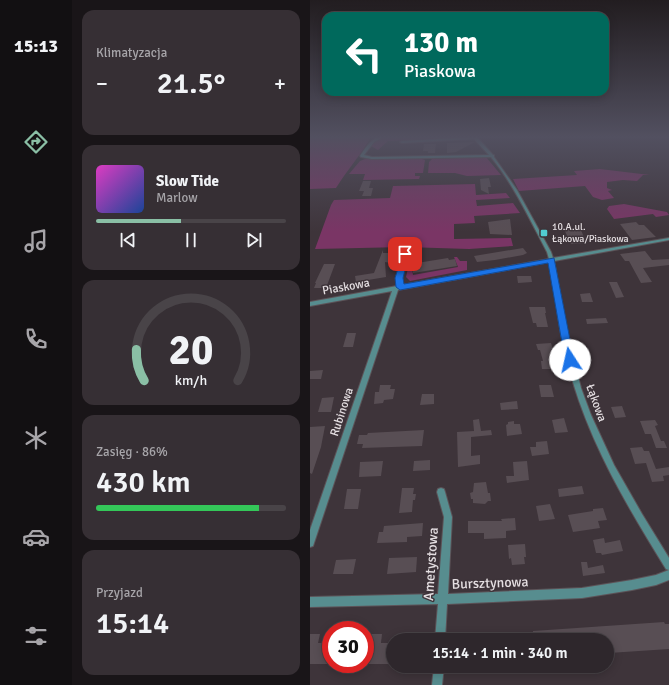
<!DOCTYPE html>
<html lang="pl">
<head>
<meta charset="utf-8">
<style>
  :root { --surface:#2e272c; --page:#362f34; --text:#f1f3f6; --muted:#a7a5a9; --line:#494448; --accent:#8abfa5 }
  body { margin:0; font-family:Signika,sans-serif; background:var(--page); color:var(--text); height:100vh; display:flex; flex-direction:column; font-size:15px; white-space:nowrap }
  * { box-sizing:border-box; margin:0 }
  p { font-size:13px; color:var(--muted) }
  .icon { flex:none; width:22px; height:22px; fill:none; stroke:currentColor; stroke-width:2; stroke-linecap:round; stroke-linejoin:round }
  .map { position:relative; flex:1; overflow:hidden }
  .side { display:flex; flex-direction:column; gap:10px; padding:10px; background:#191518; width:238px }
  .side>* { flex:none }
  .hud { position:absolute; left:12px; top:12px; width:287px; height:84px; border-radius:12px; box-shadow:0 2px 10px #0003,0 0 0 1px var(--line); background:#00695c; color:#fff; overflow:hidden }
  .speed { position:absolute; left:12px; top:621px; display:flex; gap:8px; font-size:20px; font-weight:700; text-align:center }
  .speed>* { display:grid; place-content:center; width:52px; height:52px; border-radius:50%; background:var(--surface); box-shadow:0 2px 10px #0003,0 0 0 1px var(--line); line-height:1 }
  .speed .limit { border:6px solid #d22; background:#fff; color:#111 }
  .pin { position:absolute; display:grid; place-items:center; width:34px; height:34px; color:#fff; margin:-17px; border-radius:8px; box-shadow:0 2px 6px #0006 }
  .me { position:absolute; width:44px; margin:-22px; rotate:350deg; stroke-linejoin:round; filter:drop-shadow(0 0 3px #0008) }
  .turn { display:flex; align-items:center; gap:14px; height:84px; padding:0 16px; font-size:18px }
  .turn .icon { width:52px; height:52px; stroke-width:2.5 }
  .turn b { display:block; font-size:28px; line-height:34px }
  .big { font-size:30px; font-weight:600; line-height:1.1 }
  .side .tile { flex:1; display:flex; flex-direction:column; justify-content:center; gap:6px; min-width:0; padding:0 14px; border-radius:12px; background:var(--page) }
  .side .dial { align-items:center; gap:0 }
  .dial svg { height:104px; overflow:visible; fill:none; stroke:var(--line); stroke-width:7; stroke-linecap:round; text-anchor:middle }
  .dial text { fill:var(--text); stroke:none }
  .song { display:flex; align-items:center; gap:12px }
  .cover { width:48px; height:48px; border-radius:6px; background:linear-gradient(135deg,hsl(310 70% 55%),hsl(220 70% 35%)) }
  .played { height:4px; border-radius:2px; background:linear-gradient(90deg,var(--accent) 45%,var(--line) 45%) }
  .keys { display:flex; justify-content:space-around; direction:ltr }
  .heat { display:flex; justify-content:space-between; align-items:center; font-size:22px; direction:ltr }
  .charge { height:6px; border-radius:3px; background:linear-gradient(90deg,#34c759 86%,var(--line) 0) }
  .trip { position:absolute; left:76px; top:633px; width:228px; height:40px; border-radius:20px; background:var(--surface); box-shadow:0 2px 10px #0003,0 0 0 1px var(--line); font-weight:600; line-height:40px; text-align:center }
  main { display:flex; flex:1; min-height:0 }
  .dock { display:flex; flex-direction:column; width:72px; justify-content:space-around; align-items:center; background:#121012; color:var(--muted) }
  .dock .icon { width:28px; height:28px }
  .dock .active { color:var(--accent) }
  .dock b { font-size:18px; color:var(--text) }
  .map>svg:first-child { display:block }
</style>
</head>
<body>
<main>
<nav class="dock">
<b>15:13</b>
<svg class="icon active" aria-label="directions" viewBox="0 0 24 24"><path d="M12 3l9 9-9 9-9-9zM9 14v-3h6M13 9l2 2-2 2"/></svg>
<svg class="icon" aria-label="music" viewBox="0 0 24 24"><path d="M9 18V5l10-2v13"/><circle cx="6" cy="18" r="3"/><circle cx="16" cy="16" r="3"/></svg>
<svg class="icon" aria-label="phone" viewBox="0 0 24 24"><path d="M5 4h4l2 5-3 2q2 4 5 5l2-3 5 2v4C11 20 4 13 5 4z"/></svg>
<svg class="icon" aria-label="climate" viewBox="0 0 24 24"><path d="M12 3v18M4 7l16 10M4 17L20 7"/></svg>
<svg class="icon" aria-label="car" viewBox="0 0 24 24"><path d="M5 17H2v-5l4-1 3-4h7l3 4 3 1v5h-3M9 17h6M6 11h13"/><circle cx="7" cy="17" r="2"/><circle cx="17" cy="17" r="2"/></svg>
<svg class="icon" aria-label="filters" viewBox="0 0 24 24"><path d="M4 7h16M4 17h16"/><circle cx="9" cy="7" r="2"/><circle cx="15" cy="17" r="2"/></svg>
</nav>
<section class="side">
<div class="tile"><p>Klimatyzacja</p>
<div class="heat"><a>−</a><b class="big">21.5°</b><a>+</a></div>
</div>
<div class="tile">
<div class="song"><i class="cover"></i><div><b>Slow Tide</b><p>Marlow</p></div></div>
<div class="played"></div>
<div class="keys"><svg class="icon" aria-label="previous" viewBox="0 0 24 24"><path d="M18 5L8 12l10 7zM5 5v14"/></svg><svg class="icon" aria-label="pause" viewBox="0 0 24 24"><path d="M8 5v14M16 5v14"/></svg><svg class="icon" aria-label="next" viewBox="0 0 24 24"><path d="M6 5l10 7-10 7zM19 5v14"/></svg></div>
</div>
<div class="tile dial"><svg viewBox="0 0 100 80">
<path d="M14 69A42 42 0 1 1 86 69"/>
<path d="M14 69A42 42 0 0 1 8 45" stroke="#8abfa5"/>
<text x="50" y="56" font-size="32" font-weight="700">20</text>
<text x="50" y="72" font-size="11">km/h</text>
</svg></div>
<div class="tile"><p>Zasięg · 86%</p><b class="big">430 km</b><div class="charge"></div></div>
<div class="tile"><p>Przyjazd</p><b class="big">15:14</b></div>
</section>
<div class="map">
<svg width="359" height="685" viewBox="0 0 359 685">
  <rect width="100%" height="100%" fill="#3e343a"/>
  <g fill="#7a3565">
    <polygon points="75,136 157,136 160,139 78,141 68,150 61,146 66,140"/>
    <path d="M61,137C51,155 37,170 26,188L0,189V138Z"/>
    <polygon points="176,157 191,175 157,176 145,173 118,173 119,162 122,159"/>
    <polygon points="55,159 112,159 115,160 113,173 105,173 105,176 110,176 109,179 53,180 55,174 39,174 50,161"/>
    <polygon points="290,169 340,175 333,175 327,181 313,180 297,182 297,188 302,190 298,191 304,198 292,200 283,197 275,186 209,191 203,179 267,175 264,171"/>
    <polygon points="165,184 166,195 196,193 200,198 166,200 167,206 203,203 210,213 164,216 165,223 144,224 144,239 201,238 203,246 159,249 95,247 5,249 21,205 24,200 80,198 83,186"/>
    <polygon points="314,204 357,212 359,215 346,217 343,214 304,219 297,209 299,206"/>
    <polygon points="144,257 147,257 150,261 157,261 157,270 100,281 96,277 99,264 101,264 103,275 148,267"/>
  </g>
  <g fill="#584e54">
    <polygon points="165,142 146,152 137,153 137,143"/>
    <polygon points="114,144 126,144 125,153 118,153 118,151 113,151"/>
    <polygon points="179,178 181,187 178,187 179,194 171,190 170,179"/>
    <polygon points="53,181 61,181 59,188 63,188 61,196 52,196 54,191 49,191"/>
    <polygon points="200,219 202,235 180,234 178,222"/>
    <polygon points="326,222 329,225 334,225 346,237 322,240 310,224"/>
    <polygon points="270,227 276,243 261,244 254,229"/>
    <polygon points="213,248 217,253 213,255 185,260 167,262 164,256"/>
    <polygon points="73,250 73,253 82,253 81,256 83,256 81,263 75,262 76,277 46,282 45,276 64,273"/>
    <polygon points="335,251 342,260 359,259 359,265 333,268 342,282 331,283 319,261 315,261 310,254"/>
    <polygon points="138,258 139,260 145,259 147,266 103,273 102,267 108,266 107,263"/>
    <polygon points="14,264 25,264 16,288 4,288 6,283 5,283"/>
    <polygon points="207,276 221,276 222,282 208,283"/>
    <polygon points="299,282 307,282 314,297 306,298"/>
    <polygon points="280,293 283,302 272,302 270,294"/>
    <polygon points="219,307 235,307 236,313 235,313 238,327 227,327 226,323 223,323"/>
    <polygon points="296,318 298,323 277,324 276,319"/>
    <polygon points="37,333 46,333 43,347 33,347"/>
    <polygon points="241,343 244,353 240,354 244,369 232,369 231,361 233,361 230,350 228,350 226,344"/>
    <polygon points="13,370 11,379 0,379 0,371"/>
    <polygon points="70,385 81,385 80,389 85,389 83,399 74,400 73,403 64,404 65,392 69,392"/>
    <polygon points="229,385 241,385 244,397 231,397"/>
    <polygon points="112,394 124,394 124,404 110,405"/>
    <polygon points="24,397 21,412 8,412 12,398"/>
    <polygon points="207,401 208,409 191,410 190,403"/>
    <polygon points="312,406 316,417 305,418 301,407"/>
    <polygon points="254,418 258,432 245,433 242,420"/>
    <polygon points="169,419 171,431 181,430 182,435 161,437 161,456 170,455 170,464 148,467 147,432 164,431 163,420"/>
    <polygon points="345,420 348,425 345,426 351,441 354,441 357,448 346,448 341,434 335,434 330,421"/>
    <polygon points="204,421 204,424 210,424 212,434 197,436 196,425 198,424 198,422"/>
    <polygon points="15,426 11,447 2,474 0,473 0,427"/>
    <polygon points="114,430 112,446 52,448 53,444 47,444 49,435 57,435 58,433"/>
    <polygon points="237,441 239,454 222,456 220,447 226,447 226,442"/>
    <polygon points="332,447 334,451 339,451 346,469 359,467 359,475 353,476 354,481 342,482 336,463 325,464 320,448"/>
    <polygon points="120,460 120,470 103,471 104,461"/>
    <polygon points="73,461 71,476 49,477 50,462"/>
    <polygon points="217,461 219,480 197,483 196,476 204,476 203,462"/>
    <polygon points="176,482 178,493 180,493 181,501 178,501 175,504 163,503 163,499 161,499 160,493 163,492 164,483"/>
    <polygon points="272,486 274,494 249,497 248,489"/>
    <polygon points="92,488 104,488 103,494 106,494 105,500 103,500 102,512 89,513"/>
    <polygon points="37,489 51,489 48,509 34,509"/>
    <polygon points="240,504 245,519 229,521 226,506"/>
    <polygon points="293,508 297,520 288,521 290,528 263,532 258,515 283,511 283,509"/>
    <polygon points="205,518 206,530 196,531 196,538 174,539 174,533 158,533 158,521 192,521 191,519"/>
    <polygon points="113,523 112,536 97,537 97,542 67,543 69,532 73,532 74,526"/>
    <polygon points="294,538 295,543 310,540 313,551 292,555 291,553 286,553 283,540"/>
    <polygon points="215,544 216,557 214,557 215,564 202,565 201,558 199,559 198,545"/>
    <polygon points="107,557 106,572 77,574 79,558"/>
    <polygon points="46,559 43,574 23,574 26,560"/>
    <polygon points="271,562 277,562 278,568 293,565 295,573 273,576"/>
    <polygon points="354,622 355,624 359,624 359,649 299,653 299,651 297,651 297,640 168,640 168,634 211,632 212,634 223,633 223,631"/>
    <polygon points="0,634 10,634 8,643 21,643 21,664 0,664"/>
    <polygon points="58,634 72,634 71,643 83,643 83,664 55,664 55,643 57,643"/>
  </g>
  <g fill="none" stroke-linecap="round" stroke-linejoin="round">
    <g stroke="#5c5358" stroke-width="2">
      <g id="street">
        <path d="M71,136H75L64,142L54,155L62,157L179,155L164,139L92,143L90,142L92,141L162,137V136H164L167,137L183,155H184V157L207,190L241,252L243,258L359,238V240L244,261L258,337L271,388L281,415L304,465L332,514L359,558V580L346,585L322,590L272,598L137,604L135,640H125L128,604L0,607V597L128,594L134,517L127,492L128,489L131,488L134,489L135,492L142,517L138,594L272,588L322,580L346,575L359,570L356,569C315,503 276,437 257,361C251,339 248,317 245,295C243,284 243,273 240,262L88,290L4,543L3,546L0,547V530L82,291L0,306V302L87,286L86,278L93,254L95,252L97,254L92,278V285L239,259L237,252C220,220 204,185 181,157L62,159L51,157L50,156C56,147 61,139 71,136Z"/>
        <polygon points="124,666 134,666 132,685 122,685"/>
      </g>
    </g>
    <use href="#street" fill="#578d8f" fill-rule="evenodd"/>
  </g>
  <linearGradient id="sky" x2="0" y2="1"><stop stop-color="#221d20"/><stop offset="0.59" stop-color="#525060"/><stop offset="1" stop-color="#525060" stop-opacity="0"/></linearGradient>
  <rect width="359" height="232" fill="url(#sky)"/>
  <polygon fill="#1a73e8" stroke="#114b97" points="93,252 95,252 99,254 93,278 94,284 244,258 264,360 263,363 256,363 255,360 238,263 90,290 86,287 85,278"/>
  <rect fill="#51ccd1" stroke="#3e343a" stroke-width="1.5" x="230" y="229" width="8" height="8" rx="2"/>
  <g text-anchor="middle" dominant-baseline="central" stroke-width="3" stroke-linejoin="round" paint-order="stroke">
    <g font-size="10" fill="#e4dee1" stroke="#3e343a" text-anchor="start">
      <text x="242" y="227">10.A.ul.<tspan x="242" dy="12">Łąkowa/Piaskowa</tspan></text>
    </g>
    <g font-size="12" fill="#e4dee1" stroke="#3e343a">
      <text transform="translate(36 287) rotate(-10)">Piaskowa</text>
      <text transform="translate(286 403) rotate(70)">Łąkowa</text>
      <text transform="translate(32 412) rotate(-72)">Rubinowa</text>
    </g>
    <g font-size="14" fill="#e4dee1" stroke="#3e343a">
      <text transform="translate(121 564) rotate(-86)">Ametystowa</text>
      <text transform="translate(180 583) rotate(-2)">Bursztynowa</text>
    </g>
  </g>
</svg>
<div class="speed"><div class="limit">30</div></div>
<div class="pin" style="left:95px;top:254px;background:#d93025"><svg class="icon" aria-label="arrive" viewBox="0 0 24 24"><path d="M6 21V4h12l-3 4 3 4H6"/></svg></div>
<svg class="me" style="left:260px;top:360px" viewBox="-20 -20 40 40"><circle r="19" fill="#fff"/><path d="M0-13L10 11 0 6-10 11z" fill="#1a73e8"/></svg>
<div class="trip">15:14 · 1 min · 340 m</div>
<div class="hud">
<div class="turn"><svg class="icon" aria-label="left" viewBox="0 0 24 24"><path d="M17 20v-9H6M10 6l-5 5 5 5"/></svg><div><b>130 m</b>Piaskowa</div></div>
</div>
</div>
</main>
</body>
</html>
